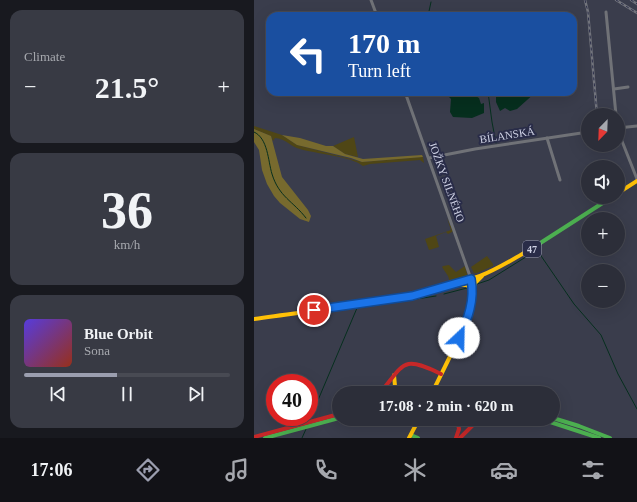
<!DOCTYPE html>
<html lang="en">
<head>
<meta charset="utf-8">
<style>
  :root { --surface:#2c2e39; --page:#383a44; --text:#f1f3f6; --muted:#a6a8ae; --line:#484a53; --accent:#9b9eaf }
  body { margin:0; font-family:Georgia,serif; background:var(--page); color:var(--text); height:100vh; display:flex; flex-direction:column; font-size:15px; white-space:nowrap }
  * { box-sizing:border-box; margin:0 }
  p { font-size:13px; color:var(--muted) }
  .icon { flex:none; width:22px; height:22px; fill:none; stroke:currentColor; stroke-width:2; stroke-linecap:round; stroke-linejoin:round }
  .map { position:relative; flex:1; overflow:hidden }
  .sheet { display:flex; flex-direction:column; gap:10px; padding:10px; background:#18191f; width:254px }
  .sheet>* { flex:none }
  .top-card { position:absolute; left:12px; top:12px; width:311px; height:84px; border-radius:12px; box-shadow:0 4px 16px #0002,0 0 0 1px var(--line); background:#1a4fa0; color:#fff; overflow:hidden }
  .needle { width:26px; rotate:203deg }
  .buttons { position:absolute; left:327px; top:108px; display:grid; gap:8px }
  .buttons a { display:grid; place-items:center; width:44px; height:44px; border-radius:50%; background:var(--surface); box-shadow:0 4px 16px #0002,0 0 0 1px var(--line); font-size:20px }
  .speed { position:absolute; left:12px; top:374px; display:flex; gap:8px; font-size:20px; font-weight:700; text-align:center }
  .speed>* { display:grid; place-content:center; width:52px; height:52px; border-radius:50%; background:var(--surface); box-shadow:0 4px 16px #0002,0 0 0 1px var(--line); line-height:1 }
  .speed .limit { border:6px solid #d22; background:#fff; color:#111 }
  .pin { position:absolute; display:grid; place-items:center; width:34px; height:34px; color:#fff; margin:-17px; border:2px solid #fff; border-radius:50%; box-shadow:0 1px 4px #0007 }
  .me { position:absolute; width:44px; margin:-22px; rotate:24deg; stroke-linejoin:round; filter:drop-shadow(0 0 3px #0008) }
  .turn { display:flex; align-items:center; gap:14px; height:84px; padding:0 16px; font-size:18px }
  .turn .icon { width:52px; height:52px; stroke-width:2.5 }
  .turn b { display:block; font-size:28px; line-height:34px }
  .big { font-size:30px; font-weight:700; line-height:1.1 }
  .sheet .widget { flex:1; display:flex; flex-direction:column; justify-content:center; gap:6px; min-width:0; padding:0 14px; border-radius:12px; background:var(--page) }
  .sheet .dial { align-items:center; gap:0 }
  .dial b { font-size:52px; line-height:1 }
  .song { display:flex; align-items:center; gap:12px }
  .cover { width:48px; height:48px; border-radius:6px; background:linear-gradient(135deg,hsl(250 70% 55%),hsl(10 70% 35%)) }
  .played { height:4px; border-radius:2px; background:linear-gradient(90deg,var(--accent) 45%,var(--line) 45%) }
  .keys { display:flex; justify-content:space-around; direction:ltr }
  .heat { display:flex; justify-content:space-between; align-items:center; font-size:22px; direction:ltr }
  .trip { position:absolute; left:78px; top:386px; width:228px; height:40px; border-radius:20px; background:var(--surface); box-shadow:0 4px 16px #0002,0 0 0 1px var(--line); font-weight:700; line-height:40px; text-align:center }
  .tab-bar { display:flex; height:64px; justify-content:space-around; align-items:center; background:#121217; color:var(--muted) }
  .tab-bar .icon { width:28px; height:28px }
  .tab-bar .on { color:var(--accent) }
  .tab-bar b { font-size:18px; color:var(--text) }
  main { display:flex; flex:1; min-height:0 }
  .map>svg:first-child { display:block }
</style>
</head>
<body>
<main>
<section class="sheet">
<div class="widget"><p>Climate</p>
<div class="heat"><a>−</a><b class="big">21.5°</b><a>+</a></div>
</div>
<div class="widget dial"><b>36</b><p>km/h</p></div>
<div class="widget">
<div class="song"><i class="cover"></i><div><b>Blue Orbit</b><p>Sona</p></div></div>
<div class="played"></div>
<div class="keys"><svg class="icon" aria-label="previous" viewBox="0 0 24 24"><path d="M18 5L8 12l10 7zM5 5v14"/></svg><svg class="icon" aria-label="pause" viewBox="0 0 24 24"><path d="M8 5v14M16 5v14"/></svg><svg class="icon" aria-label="next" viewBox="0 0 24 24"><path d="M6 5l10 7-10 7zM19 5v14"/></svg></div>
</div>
</section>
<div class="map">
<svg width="383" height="438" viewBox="0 0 383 438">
  <rect width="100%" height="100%" fill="#3a3d4c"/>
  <g fill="#4f4615">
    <path d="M0,126L28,135L43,145L108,162L169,157L170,163L166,160L116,164L109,166C97,156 62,154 46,149C37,147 31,138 21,138L19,141L17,136L0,129Z"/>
    <polygon points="100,137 104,157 91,154 79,146"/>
    <polygon points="193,218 199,231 198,232 194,234 192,232 182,236 185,247 175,250 171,239 197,230"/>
    <polygon points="233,256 239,264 239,266 223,273 220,273 217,267"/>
    <polygon points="195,265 202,272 211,266 213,274 213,277 196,282 194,276 188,267 189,266"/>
  </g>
  <g fill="#776a2e">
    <polygon points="0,129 17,136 28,177 54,210 57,216 55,222 46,219 26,203 20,196 13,184 8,170 5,150 0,142"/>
    <polygon points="28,135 46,138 72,146 79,146 91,154 109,159 168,155 169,157 108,162 97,158 43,145"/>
  </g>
  <g fill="#062f1e">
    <polygon points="194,92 221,92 220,95 225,98 227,104 230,103 230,113 218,118 199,117 196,112 197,99 193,95"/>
    <polygon points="242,92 282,92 263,109 256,111 251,108 246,111 242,102"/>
  </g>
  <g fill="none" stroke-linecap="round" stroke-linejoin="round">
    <g stroke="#062f1e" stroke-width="1">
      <polyline points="174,16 177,2"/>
      <polyline points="234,92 238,122 242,143"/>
      <path d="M0,132C14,138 14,161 18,174C25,197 39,201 52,218"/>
      <polyline points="283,250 320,304 347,335 364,374 383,409"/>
      <polyline points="223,284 235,280 283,250"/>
      <polyline points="190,294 213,288"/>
      <polyline points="56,419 103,308 182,296"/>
      <polyline points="48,438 52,429"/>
    </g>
    <g stroke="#707277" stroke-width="3">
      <polyline points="117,0 123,16"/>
      <polyline points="352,12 362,115"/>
      <polyline points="360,89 374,87"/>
      <polyline points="151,92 217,279"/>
      <polyline points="364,128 383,126"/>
      <polyline points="364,131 383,179"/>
      <polyline points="293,138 306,180"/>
      <polyline points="175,158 221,149 334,132"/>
    </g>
    <g stroke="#4caf50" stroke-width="4">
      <polyline points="277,249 358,197"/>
      <polyline points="299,418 325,426 356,438"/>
      <polyline points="287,419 345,438"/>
      <polyline points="157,435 164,438"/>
      <polyline points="11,438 85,418"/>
    </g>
    <g stroke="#ffc107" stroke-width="4">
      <polyline points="364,193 383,181"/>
      <polyline points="202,285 213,285 216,288 217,293"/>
      <path d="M0,319C75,308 155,302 226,276C244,269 261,258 277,249"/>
      <polyline points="140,375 141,386 144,393"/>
      <polyline points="178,393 210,328 215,313 221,283 228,276"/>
      <polyline points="155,438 165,419"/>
    </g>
    <g stroke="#c62828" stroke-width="4">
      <path d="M126,393C151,363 148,355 187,374"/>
      <polyline points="0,437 85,414"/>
      <polyline points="202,438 205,429 203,419"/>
      <polyline points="206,438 219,425 229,419"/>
    </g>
    <g stroke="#72747c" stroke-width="2.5">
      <g id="rail">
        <polyline points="331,0 334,12 343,115"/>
        <polyline points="362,0 383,13"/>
        <polyline points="377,0 383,4"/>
      </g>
    </g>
    <use href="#rail" stroke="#292c48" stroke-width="1" stroke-dasharray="3" stroke-linecap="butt"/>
  </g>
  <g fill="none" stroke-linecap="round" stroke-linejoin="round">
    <g stroke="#114b97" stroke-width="10">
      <path id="route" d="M60,310L158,296L217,279C221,300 214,319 205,338"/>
    </g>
    <use href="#route" stroke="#1a73e8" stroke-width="7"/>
  </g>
  <g text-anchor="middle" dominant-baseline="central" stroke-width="4" stroke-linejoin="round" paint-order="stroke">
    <rect fill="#292c48" stroke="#9da0b6" stroke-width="1" x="269" y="241" width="18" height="16" rx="3"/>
    <g font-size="10" font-weight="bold" fill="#cfd2e5">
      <text x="278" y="249">47</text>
    </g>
    <g font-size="11" fill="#cfd2e5" stroke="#292c48">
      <text transform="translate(253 135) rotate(-9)">BÍLANSKÁ</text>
      <text transform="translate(193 182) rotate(70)">JOŽKY SILNÉHO</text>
    </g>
  </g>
</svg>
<div class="buttons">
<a><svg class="needle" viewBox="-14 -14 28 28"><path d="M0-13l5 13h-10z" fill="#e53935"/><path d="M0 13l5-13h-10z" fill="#a6a8ae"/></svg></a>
<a><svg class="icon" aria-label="sound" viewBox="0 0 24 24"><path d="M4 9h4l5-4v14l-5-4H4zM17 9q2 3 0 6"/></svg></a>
<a>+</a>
<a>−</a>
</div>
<div class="speed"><div class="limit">40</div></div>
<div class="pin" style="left:60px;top:310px;background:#d93025"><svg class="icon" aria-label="arrive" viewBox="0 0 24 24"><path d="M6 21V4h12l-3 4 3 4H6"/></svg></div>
<svg class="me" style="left:205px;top:338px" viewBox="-20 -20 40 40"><circle r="19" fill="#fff"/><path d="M0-13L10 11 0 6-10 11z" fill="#1a73e8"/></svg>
<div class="trip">17:08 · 2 min · 620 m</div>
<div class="top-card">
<div class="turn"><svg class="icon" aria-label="left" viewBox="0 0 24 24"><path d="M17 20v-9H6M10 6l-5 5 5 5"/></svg><div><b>170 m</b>Turn left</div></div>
</div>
</div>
</main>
<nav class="tab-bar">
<b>17:06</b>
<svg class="icon on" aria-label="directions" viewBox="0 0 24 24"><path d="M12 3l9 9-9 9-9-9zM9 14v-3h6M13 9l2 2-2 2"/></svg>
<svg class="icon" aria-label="music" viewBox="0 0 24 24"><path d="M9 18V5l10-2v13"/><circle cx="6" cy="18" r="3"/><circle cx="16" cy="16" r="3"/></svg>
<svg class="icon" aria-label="phone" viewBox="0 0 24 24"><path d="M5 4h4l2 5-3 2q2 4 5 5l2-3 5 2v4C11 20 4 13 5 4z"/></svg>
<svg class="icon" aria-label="climate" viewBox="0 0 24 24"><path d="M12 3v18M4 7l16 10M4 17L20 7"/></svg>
<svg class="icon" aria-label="car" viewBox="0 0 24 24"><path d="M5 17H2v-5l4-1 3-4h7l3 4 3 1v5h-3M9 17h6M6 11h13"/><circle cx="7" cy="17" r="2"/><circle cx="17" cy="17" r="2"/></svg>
<svg class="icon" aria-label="filters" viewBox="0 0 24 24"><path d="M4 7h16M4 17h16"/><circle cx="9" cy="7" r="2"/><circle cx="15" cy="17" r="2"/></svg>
</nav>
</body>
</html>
